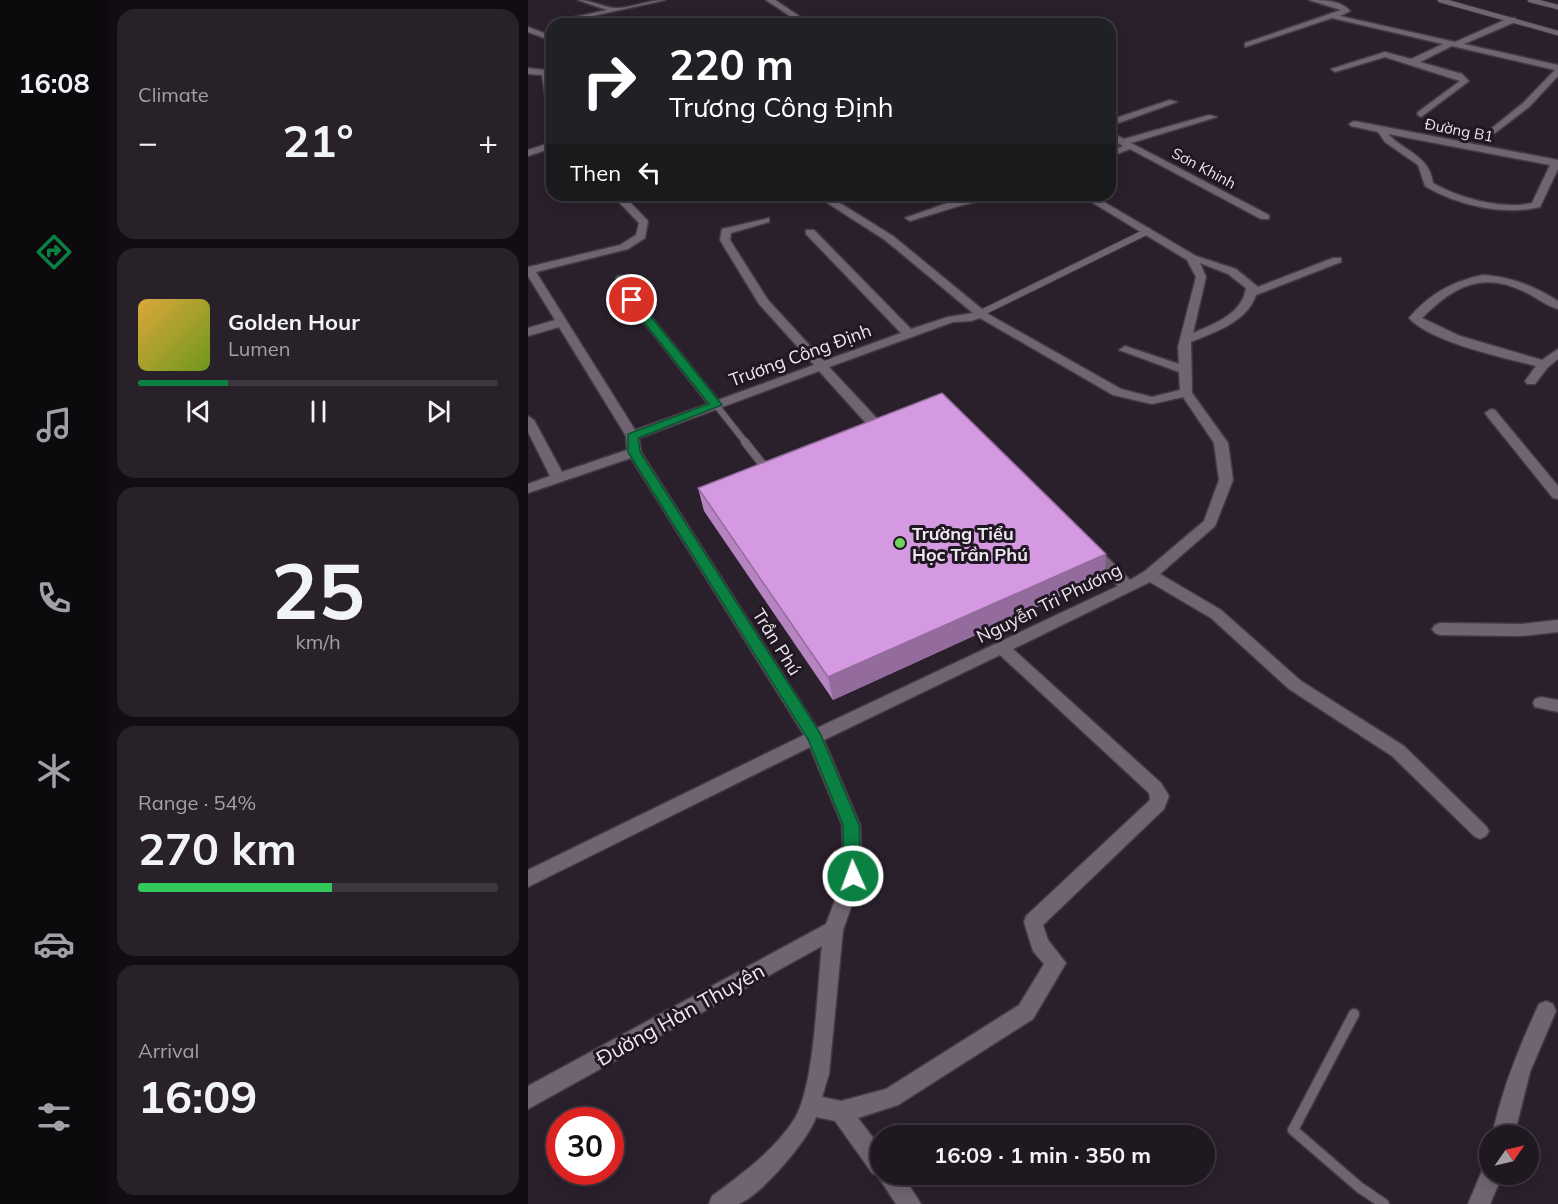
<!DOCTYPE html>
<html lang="en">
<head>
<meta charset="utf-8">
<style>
  :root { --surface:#201821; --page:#28212a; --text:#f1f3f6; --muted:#a2a0a5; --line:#3d373f; --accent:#0b8043 }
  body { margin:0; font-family:Mulish,sans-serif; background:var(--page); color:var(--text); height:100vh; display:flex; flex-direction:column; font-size:22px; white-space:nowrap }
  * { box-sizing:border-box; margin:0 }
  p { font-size:20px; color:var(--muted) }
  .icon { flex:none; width:33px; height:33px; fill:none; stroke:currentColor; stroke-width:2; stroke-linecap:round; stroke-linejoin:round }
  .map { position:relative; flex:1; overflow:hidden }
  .details { display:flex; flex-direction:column; gap:9px; padding:9px; background:#120d12; width:420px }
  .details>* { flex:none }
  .top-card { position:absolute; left:18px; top:18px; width:570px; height:183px; border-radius:18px; box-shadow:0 3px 15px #0003,0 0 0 2px var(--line); background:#202124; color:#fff; overflow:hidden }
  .needle { width:39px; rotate:56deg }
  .controls { position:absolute; left:951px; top:1125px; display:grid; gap:12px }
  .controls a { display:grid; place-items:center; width:60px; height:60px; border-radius:50%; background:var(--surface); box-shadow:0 3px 15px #0003,0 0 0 2px var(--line); font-size:30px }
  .speed { position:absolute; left:18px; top:1107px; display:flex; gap:12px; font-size:30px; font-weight:700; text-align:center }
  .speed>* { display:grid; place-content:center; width:78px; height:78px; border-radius:50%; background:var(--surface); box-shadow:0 3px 15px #0003,0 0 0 2px var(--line); line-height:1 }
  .speed .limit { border:9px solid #d22; background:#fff; color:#111 }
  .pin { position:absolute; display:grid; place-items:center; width:51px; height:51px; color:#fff; margin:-26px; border:3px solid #fff; border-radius:50%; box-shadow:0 2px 6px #0007 }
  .me { position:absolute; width:66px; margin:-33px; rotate:358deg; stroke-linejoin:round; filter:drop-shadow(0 0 4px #0008) }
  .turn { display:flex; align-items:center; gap:21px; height:126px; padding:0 24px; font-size:27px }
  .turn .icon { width:78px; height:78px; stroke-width:2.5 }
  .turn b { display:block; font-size:42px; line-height:51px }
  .then { display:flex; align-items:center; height:57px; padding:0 24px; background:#0003; gap:12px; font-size:22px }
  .big { font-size:45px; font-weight:700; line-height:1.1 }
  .details .widget { flex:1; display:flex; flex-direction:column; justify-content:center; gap:9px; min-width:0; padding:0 21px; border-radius:18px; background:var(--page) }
  .details .dial { align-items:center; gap:0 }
  .dial b { font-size:78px; line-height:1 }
  .song { display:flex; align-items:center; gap:18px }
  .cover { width:72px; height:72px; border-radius:9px; background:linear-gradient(135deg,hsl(40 70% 55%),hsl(80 70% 35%)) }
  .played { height:6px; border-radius:3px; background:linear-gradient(90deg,var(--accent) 25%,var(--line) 25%) }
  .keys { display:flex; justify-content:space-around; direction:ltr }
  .heat { display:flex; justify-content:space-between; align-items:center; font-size:33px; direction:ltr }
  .charge { height:9px; border-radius:4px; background:linear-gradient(90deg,#34c759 54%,var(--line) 0) }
  .trip { position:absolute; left:342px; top:1125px; width:345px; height:60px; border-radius:30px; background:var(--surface); box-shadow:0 3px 15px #0003,0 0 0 2px var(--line); font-weight:700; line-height:60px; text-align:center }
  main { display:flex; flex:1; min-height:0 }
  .tab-bar { display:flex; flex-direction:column; width:108px; justify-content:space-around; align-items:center; background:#0d0a0d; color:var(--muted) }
  .tab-bar .icon { width:42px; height:42px }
  .tab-bar .selected { color:var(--accent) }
  .tab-bar b { font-size:27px; color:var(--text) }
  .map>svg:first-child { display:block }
</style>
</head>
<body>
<main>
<nav class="tab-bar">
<b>16:08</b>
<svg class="icon selected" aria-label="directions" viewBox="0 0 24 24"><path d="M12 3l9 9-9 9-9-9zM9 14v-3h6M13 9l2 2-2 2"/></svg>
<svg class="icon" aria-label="music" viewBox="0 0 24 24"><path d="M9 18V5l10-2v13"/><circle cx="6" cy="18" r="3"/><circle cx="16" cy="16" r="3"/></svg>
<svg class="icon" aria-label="phone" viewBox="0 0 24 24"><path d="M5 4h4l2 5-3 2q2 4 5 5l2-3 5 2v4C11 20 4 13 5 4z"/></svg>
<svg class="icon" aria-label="climate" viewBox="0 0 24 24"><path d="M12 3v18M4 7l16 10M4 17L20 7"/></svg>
<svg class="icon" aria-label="car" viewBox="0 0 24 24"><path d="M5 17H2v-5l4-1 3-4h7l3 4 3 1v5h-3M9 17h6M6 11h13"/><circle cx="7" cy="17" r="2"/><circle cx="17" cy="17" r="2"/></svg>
<svg class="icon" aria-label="filters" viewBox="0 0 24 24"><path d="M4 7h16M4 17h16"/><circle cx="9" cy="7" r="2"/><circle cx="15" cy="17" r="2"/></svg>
</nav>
<section class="details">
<div class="widget"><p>Climate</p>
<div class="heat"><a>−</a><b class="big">21°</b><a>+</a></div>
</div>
<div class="widget">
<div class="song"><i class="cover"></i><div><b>Golden Hour</b><p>Lumen</p></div></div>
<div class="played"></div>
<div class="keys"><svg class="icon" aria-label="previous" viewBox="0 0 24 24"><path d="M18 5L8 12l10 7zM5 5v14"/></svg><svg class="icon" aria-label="pause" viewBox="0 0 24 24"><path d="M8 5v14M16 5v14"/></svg><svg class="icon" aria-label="next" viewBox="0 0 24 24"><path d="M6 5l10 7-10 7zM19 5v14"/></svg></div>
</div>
<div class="widget dial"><b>25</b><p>km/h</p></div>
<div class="widget"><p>Range · 54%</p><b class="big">270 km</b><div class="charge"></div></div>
<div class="widget"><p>Arrival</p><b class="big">16:09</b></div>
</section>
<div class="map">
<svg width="1030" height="1204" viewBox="0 0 1030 1204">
  <rect width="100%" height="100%" fill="#2a202c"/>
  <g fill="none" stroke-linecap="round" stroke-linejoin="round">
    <g stroke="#423b44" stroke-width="6">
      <g id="lane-far3">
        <polyline points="912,0 1030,33"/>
        <polyline points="1002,0 1030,7"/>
      </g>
    </g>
    <g stroke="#423b44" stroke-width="8">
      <g id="lane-far2">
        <polyline points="453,313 620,231"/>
        <polyline points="188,405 218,443"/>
      </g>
    </g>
    <g stroke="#423b44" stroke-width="10">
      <polyline id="lane-far1" points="217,442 239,470"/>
    </g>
    <g stroke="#423b44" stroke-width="13">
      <polyline id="lane" points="826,1014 765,1130 831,1187 856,1204"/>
    </g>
    <g stroke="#423b44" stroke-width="3">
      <g id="street">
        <path d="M50,0C64,0 76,8 88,8C104,8 120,0 137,0L24,25V22L79,10Z"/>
        <polygon points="238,0 247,0 283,24 274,24"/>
        <path d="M781,0C795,0 813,0 822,11L812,16L927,42L981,18H987V22L936,44L1030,65V76L1001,107L967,133L964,132V128L995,103L1027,70L924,46L892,62L934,74L941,81L893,117L889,114L890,112L932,81L857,57L807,72L803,69L857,52L883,59L915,44L804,18L717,47V43L813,10Z"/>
        <polygon points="422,20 425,20 425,24 410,24"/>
        <polygon points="0,27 24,36 24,41 0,32"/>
        <polygon points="24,64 24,73 21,76 24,118 20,115 14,75 0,74 0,68 17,70"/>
        <polygon points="642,100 649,102 582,126 582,120"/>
        <polygon points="681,115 689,117 603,143 741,215 741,219 733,219 602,149 582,157 582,151 595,146 582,139 582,132 596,139"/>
        <path d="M826,121L1030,160V169L1012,207C976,216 928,205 897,186L890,165L857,142L850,132L823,126L821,124ZM860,134L1022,165L1004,203C974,210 931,198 905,183C901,155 877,152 860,134Z"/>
        <polygon points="24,142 24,148 0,156 0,150"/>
        <path d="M84,195H95L120,221L117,238L100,249L8,272L107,430L180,404L100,302L88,278L90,276H98L109,299L190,400L286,365L231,304L192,240L194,229L241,218V222L203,233L202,240L240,300L296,361L373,333L278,234V230H286L383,329L420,317L445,313L357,240L287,195H299L365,236L460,314L593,389L624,397L652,390L651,372L591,350L597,346L651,364L650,347L668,277L659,260L552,195H564L668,256L708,269L730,287L805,258H813V262L728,295C719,322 687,332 663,342L664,393L700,443L705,480L687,526L632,574L693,610L773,681L876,746L958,826L961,831L958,836L952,839L946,836L864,756L761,689L683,618L622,582L485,649L633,783L641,796L636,809L515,925L520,940L538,963L505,1019L370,1105L330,1118L352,1147V1174H374L393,1204H368L349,1175L344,1173L307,1121L288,1117C282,1138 231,1198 210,1204C201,1204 189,1204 181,1204L184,1196C214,1174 247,1150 267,1118C287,1084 289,988 294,946L0,1109V1086L298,924L316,876L314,825L282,747L0,887V870L276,735L103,458L0,493V484L22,476L0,432V416L6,420L34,472L99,450L98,436L31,327L0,336V328L27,320L0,276V267L92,245L108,235L111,223ZM672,263L700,274L718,288C714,314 688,323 665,333L678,277ZM452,318L585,395L624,404L655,397L686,443L691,480L676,521L617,571L602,580L569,547H559L557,551L559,555L590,586L289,728L113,452L111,438L291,371L346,432H356L357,429L356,426L301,367L425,322L443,321ZM472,655L621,793L622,800L498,916L496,922L505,951L516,964L491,1005L358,1089L313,1101L294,1097L301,1074L315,930L334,876L332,825L296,740Z"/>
        <polygon points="456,195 477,195 431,206 382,221 377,218 425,201"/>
        <path d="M955,275C984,277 1006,286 1030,301V309C1018,306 1008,297 997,292C954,271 926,286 894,318L932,336L1014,360L1030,349V359L1020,367L1007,384H999L997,381L1008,366C977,358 902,342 881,318C901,294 925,281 955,275Z"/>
        <polygon points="963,409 967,410 1030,486 1030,499 1025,498 959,416 957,413"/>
        <polygon points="1030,620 1030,632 993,636 912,635 907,633 904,629 907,625 912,623 993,624"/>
        <polygon points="1013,697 1030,700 1030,712 1007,707 1005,703 1007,699"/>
        <path d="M1018,1001L1025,1004L1028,1011L1002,1072L986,1136H964C974,1089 991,1047 1011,1004Z"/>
        <polygon points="962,1164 962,1174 975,1174 962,1204 940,1204 956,1166"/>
      </g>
    </g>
    <use href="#lane-far3" stroke="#706472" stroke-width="4.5"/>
    <use href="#lane-far2" stroke="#706472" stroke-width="6"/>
    <use href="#lane-far1" stroke="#706472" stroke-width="8"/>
    <use href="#lane" stroke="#706472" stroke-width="10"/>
    <use href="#street" fill="#706472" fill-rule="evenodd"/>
  </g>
  <polygon fill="#b684c1" points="170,488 577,576 305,700 176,511"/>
  <polygon fill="#946b9d" points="578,554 577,576 305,700 300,677"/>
  <polygon fill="#d499e0" stroke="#946b9d" stroke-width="1.5" points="414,393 578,554 300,677 170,488"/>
  <polygon fill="#0b8043" stroke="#07532c" stroke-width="1.5" points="100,298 108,298 194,405 110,438 112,452 292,733 331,825 333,876 331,881 325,884 319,881 316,876 315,825 280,739 100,452 100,434 181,404 100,302"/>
  <circle fill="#70d35e" stroke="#201722" stroke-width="2" cx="372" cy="543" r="6"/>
  <g text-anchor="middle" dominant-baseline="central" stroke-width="6" stroke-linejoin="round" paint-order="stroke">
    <g font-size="15" fill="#eee7ef" stroke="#201722">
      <text transform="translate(931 130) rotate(11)">Đường B1</text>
      <text transform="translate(676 168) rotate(28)">Sơn Khinh</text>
    </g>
    <g font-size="18" fill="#eee7ef" stroke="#201722">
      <text transform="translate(272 355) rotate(-20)">Trương Công Định</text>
      <text transform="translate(521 603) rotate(-26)">Nguyễn Tri Phương</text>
      <text transform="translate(249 642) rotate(58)">Trần Phú</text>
    </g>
    <g font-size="18" font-weight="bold" fill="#eee7ef" stroke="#201722" text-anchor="start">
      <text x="384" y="533">Trường Tiểu<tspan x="384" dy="21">Học Trần Phú</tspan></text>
    </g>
    <g font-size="21" fill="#eee7ef" stroke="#201722">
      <text transform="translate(152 1014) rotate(-29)">Đường Hàn Thuyên</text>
    </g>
  </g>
</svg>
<div class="controls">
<a><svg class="needle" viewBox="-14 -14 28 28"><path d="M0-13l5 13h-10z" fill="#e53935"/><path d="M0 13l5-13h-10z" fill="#a2a0a5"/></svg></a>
</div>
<div class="speed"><div class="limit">30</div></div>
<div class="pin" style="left:104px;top:300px;background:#d93025"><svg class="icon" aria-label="arrive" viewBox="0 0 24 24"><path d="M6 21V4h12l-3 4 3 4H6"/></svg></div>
<svg class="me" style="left:325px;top:876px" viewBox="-20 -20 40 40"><circle r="17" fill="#0b8043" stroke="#fff" stroke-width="3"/><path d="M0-11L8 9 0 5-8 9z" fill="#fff"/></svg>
<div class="trip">16:09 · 1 min · 350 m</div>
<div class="top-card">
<div class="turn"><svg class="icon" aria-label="right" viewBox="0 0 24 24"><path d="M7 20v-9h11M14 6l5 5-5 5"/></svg><div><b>220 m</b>Trương Công Định</div></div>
<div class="then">Then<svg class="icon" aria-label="left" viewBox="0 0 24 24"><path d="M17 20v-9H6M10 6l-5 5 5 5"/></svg></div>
</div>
</div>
</main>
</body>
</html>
